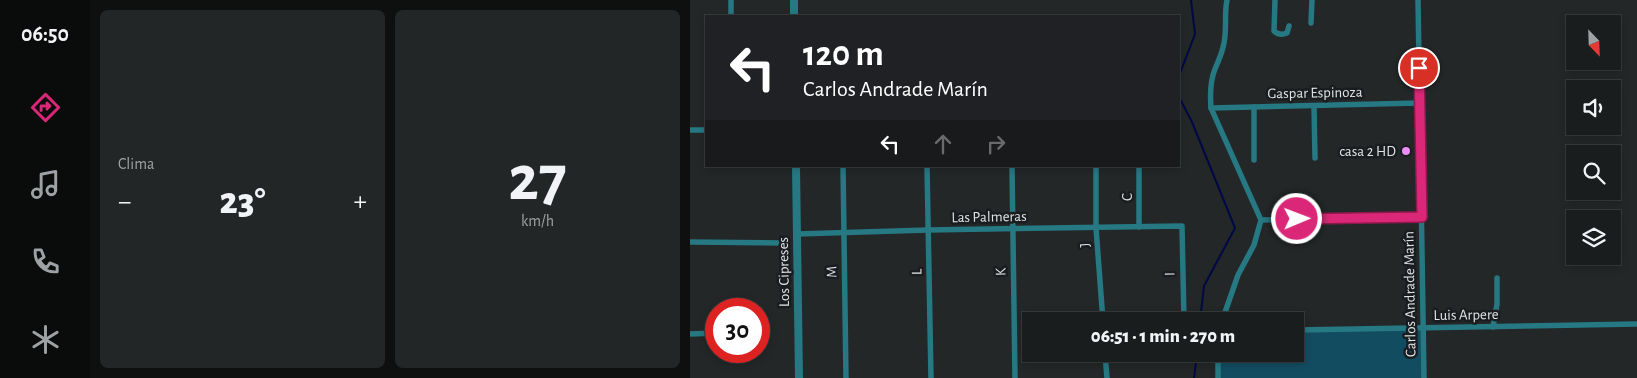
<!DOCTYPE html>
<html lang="es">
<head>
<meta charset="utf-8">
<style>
  :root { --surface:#1a1d1e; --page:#232627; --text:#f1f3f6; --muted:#9fa2a4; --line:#383b3c; --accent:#db2777 }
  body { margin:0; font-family:"Alegreya Sans",sans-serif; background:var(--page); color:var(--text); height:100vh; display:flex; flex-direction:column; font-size:19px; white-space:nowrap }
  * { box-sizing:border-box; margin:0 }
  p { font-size:16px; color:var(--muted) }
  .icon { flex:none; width:28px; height:28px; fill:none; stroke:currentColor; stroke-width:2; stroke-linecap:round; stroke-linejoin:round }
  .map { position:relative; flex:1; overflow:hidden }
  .panel { display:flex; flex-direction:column; gap:10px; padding:10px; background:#0e1010; width:600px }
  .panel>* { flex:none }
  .guide { position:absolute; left:15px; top:15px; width:475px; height:152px; border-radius:0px; box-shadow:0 2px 8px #0003,0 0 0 1px var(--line); background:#202124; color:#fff; overflow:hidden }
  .needle { width:32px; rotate:157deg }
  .buttons { position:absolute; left:876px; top:15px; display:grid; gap:10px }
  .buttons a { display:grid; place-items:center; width:55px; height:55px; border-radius:0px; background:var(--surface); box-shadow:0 2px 8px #0003,0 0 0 1px var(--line); font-size:25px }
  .speed { position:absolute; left:15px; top:298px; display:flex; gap:10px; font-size:25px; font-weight:700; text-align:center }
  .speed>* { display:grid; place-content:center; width:65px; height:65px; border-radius:50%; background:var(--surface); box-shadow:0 2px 8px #0003,0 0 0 1px var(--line); line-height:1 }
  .speed .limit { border:8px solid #d22; background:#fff; color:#111 }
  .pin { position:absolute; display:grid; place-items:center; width:42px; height:42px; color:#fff; margin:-21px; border:2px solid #fff; border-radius:50%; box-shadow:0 1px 5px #0007 }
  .me { position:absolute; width:55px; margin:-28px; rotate:89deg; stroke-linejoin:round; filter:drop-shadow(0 0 4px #0008) }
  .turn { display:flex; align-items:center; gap:18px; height:105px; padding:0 15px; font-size:22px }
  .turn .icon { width:65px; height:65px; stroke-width:2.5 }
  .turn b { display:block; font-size:35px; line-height:42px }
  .lanes { display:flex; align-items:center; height:48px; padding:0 15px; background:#0003; justify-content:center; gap:25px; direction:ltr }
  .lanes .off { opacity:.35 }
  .big { font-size:38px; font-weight:800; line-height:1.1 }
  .panel .widget { flex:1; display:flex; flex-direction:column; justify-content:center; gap:8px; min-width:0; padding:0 18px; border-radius:8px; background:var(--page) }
  .panel .dial { align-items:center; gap:0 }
  .dial b { font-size:65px; line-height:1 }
  .heat { display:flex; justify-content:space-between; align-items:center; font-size:28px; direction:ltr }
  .panel .tiles { flex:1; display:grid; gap:10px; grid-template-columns:repeat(2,1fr) }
  .trip { position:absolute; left:332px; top:312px; width:282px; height:50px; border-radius:0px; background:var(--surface); box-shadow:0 2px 8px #0003,0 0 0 1px var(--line); font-weight:800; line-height:50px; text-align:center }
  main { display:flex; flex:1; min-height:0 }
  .tabs { display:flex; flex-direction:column; width:90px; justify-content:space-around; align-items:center; background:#0a0c0c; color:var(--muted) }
  .tabs .icon { width:35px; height:35px }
  .tabs .current { color:var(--accent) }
  .tabs b { font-size:22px; color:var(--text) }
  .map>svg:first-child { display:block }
</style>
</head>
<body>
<main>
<nav class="tabs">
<b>06:50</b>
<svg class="icon current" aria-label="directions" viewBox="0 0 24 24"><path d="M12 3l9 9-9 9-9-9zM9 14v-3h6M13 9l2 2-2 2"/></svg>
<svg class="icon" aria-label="music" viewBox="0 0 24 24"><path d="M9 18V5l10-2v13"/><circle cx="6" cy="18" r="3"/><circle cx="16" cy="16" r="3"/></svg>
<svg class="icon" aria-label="phone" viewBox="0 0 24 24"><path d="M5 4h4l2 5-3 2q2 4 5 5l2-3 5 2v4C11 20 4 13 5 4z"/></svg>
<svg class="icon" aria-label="climate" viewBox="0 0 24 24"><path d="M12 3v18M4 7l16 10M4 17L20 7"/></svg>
</nav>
<section class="panel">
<div class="tiles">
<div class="widget"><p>Clima</p>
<div class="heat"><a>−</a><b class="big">23°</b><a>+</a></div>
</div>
<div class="widget dial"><b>27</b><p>km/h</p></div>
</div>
</section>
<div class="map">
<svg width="947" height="378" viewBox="0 0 947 378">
  <rect width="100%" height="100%" fill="#232728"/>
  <polygon fill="#124c61" points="733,329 734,378 528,378 528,354 606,354 606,330"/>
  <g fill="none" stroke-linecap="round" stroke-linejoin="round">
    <g stroke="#010846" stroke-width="2">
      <polyline points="489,76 505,34 501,0"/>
      <polyline points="489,97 502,122 545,228 514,286 510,321"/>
      <polyline points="504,378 507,354"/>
    </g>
    <g stroke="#267883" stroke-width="5.5">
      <polyline points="41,0 41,16"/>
      <path d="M585,0L584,31C588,35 592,35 597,33L599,26"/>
      <polyline points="728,0 734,378"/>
      <polyline points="621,23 622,0"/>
      <polyline points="624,106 625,158"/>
      <polyline points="521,108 729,103"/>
      <polyline points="0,130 16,130"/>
      <polyline points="564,160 564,107"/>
      <polyline points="153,166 156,378"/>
      <polyline points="237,166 241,378"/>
      <polyline points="322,166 325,378"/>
      <polyline points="406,166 406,228 413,321"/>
      <polyline points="571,220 732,217"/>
      <polyline points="449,227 449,166"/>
      <polyline points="107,234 238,230 492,226 494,321"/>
      <polyline points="0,242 95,243"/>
      <path d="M532,321L548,275L564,245L571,220L521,108C520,95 520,81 525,69C529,59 532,54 534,43C537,29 534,14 537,0"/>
      <polyline points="803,327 807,304 807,278"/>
      <polyline points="606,330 947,324"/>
      <polyline points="0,334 26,333"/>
      <polyline points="415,354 417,378"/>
      <polyline points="528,354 528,378"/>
    </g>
    <g stroke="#267883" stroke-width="8">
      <polyline points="104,0 104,16"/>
      <polyline points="106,166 109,378"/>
    </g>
  </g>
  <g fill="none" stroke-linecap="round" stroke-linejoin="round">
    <g stroke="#8e194d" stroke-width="12">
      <polyline id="route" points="607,219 732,217 729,68"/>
    </g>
    <use href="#route" stroke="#db2777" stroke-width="9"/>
  </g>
  <circle fill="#eb8dfb" stroke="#191d1f" stroke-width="2" cx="716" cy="151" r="5"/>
  <g text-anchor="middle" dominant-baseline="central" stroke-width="5" stroke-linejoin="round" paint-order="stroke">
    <g font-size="15" fill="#e0e2e4" stroke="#191d1f">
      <text transform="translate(625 93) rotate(-1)">Gaspar Espinoza</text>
      <text transform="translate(437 197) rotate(-90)">C</text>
      <text transform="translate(299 217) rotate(-1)">Las Palmeras</text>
      <text transform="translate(395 245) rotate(-94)">J</text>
      <text transform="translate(94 272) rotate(-91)">Los Cipreses</text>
      <text transform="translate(142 272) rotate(-91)">M</text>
      <text transform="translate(227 272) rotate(-91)">L</text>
      <text transform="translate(311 272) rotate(-91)">K</text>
      <text transform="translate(480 274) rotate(-91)">I</text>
      <text transform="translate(720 294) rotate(-91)">Carlos Andrade Marín</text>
      <text transform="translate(776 315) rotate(-1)">Luis Arpere</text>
    </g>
    <g font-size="15" fill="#e0e2e4" stroke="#191d1f" text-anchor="end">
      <text x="706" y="151">casa 2 HD</text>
    </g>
  </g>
</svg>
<div class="buttons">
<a><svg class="needle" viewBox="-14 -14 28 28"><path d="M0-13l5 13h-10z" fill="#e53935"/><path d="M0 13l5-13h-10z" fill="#9fa2a4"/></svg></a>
<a><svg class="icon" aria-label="sound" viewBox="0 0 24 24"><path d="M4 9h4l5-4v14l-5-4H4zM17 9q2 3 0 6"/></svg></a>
<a><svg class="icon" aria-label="search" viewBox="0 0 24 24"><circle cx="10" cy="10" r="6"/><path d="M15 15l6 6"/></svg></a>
<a><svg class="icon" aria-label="layers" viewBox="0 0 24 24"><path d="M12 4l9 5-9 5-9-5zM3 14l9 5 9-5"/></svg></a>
</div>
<div class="speed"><div class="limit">30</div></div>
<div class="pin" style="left:729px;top:68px;background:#d93025"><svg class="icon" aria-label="arrive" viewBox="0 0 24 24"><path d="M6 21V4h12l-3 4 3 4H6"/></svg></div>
<svg class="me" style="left:607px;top:219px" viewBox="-20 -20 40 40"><circle r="17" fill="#db2777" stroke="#fff" stroke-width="3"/><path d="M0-11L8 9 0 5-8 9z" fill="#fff"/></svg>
<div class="trip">06:51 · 1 min · 270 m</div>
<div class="guide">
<div class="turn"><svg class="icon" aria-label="left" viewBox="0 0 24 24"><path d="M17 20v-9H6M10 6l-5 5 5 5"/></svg><div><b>120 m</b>Carlos Andrade Marín</div></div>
<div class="lanes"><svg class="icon" aria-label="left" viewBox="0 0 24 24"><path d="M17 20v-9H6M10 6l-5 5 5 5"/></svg><svg class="icon off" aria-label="ahead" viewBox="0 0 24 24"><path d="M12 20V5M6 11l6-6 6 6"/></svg><svg class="icon off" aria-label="right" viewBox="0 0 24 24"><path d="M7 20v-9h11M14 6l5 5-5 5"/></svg></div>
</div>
</div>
</main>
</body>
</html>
